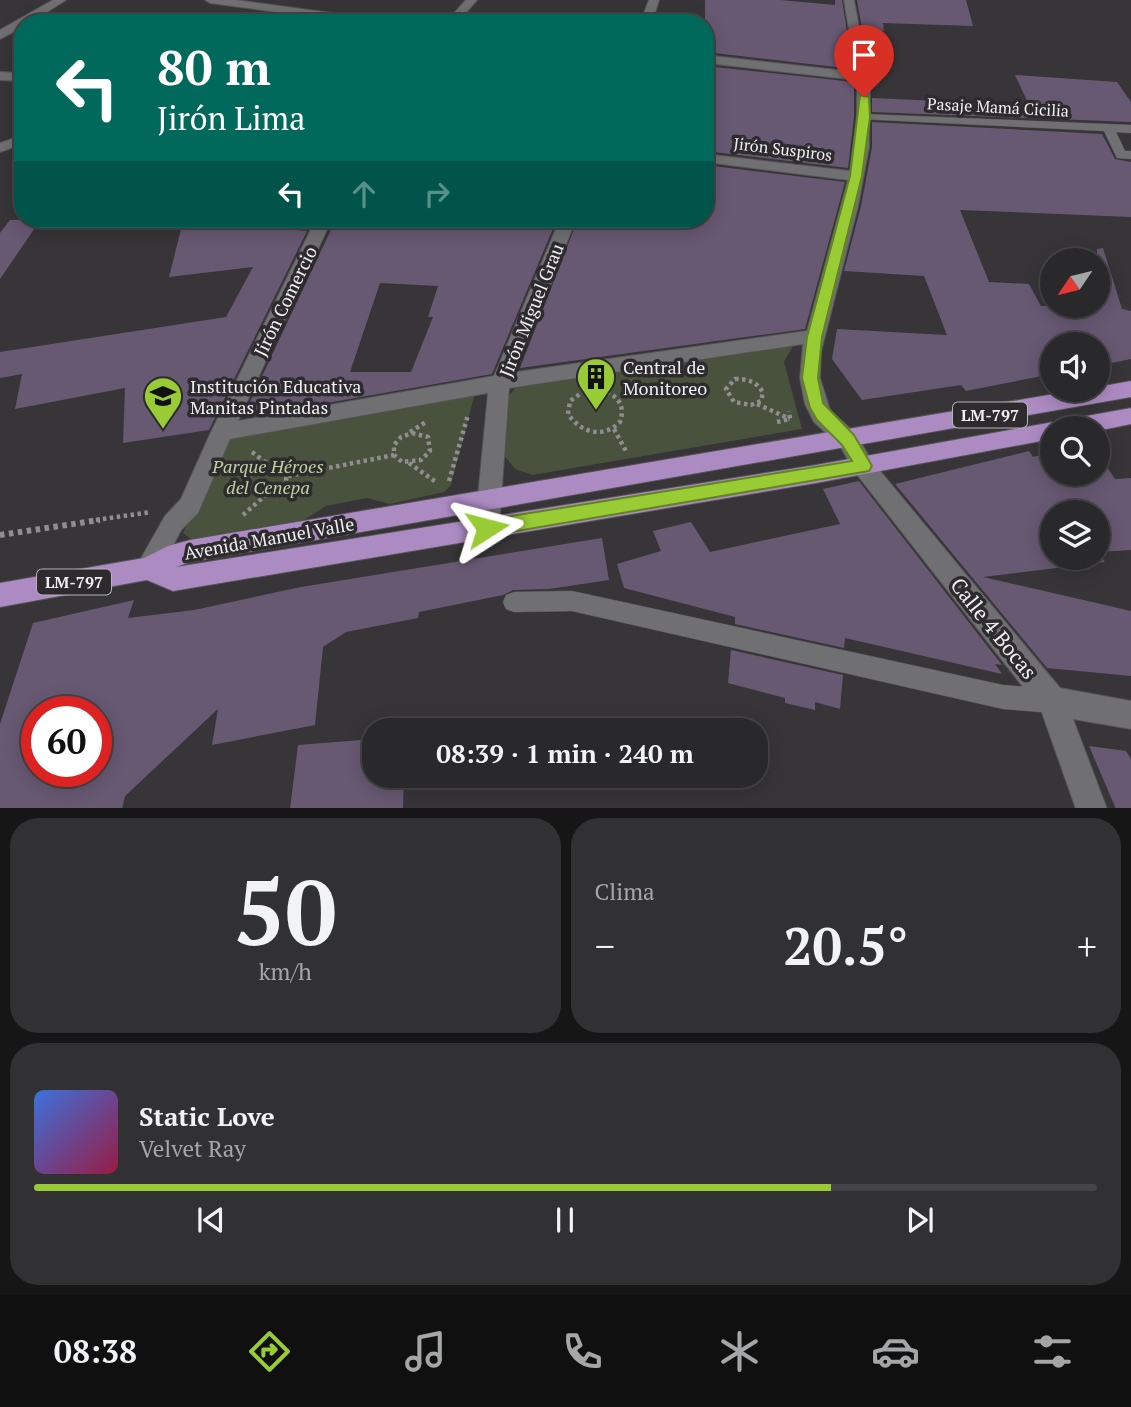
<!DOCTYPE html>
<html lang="es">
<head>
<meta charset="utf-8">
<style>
  :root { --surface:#29282a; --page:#313032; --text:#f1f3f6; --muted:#a5a6a8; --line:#454447; --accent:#99cb35 }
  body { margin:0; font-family:"PT Serif",serif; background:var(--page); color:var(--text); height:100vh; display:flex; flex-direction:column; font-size:26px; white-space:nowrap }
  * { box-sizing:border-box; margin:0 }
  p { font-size:23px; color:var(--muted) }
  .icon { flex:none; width:38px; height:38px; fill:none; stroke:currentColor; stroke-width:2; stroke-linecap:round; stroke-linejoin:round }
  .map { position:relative; height:808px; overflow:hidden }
  .details { display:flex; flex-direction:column; gap:10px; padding:10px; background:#171617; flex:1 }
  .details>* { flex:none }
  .top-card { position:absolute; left:14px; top:14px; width:700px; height:214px; border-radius:28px; box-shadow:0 4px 18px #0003,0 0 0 2px var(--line); background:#00695c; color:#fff; overflow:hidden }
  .needle { width:46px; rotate:235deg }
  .fabs { position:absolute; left:1040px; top:248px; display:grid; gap:14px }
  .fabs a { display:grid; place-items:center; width:70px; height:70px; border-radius:50%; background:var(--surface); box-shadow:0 4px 18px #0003,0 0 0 2px var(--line); font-size:35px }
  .speed { position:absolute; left:21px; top:696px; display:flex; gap:14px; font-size:35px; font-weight:700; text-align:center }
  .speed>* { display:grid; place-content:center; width:91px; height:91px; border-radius:50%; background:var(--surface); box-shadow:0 4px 18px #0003,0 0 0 2px var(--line); line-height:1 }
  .speed .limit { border:10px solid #d22; background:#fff; color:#111 }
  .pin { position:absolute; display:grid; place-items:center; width:60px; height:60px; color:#fff; margin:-72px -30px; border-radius:50% 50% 50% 0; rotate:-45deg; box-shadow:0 0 7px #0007 }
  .pin .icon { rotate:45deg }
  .me { position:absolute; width:77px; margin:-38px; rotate:81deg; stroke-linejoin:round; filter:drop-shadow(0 0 5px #0008) }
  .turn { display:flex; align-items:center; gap:24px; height:147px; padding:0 28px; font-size:32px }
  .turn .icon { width:91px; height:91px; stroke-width:2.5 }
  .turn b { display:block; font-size:49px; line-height:60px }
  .lanes { display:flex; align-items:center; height:66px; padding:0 28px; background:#0003; justify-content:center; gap:35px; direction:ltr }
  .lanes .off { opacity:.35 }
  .big { font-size:52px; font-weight:700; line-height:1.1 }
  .details .card { flex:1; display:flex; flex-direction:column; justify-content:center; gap:10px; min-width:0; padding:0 24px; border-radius:28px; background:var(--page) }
  .details .dial { align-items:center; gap:0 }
  .dial b { font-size:91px; line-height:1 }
  .song { display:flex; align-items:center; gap:21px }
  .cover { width:84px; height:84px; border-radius:10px; background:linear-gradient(135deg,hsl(220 70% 55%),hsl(340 70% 35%)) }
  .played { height:7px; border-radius:4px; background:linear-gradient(90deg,var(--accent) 75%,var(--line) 75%) }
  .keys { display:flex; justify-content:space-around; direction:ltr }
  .heat { display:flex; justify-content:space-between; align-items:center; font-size:38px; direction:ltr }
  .details .tiles { flex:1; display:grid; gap:10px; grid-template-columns:1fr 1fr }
  .card:last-child { grid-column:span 2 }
  .trip { position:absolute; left:362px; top:718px; width:406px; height:70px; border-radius:28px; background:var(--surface); box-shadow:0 4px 18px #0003,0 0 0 2px var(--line); font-weight:700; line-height:70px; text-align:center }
  .tabs { display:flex; height:112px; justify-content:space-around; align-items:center; background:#101011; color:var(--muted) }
  .tabs .icon { width:49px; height:49px }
  .tabs .on { color:var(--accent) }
  .tabs b { font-size:32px; color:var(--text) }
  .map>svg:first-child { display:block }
</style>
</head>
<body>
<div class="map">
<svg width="1131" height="809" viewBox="0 0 1131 809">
  <rect width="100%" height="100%" fill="#373538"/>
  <g fill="#49523c">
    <polygon points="795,342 784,362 802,429 532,475 515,469 503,454 505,400 518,385"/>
    <polygon points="476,389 451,485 444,492 390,504 367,498 326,506 304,520 192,540 183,533 229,433"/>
  </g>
  <g fill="#675972" fill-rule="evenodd">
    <polygon points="705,0 780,0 835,5 835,0 842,0 853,69 705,52"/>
    <polygon points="857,0 966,0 973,26 883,23 884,31 862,29"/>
    <polygon points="705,66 854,82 854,117 848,168 705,151"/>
    <polygon points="1015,75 1117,82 1131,102 1131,122 872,112 872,98 1029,105"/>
    <polygon points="872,122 1102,134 1115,159 1131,162 1131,217 960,210 989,282 1029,284 1041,306 1097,306 1097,249 1103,248 1122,309 1131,311 1131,359 1097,366 1097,345 1052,345 1052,374 966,391 961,385 862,400 832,359 837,329 947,335 924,276 844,271 861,206 872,147"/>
    <polygon points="705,165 845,182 805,329 520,368 578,219 705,219"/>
    <polygon points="41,219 0,279 0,233 10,220"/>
    <path d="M336,219H557L492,374L253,416L248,406ZM380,283L438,286L428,317H433L411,372H350Z"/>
    <polygon points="248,224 247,226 307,231 209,430 123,443 125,388 15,409 22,374 0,378 0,352 226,317 253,267 169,277 182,225"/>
    <path d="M1029,451L1033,457L1052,452V474H1097V452L1115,479L1131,478V550L1098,552L1105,562L983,577L1131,611V676L1047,668L895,484ZM1052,513H1097V558H1052Z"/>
    <polygon points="859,481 1002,665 995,664 1002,674 845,638 844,648 735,624 735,617 624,588 617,564 661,551 653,531 691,522 710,552 840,524 823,489"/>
    <path d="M602,538L609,580L549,589L513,590L503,595L419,612L418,618L346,632L323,647L315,725L212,745L218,709L125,796L122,809H0V724L33,623L134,600L128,618L194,610L301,587ZM37,712H96V772H37Z"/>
    <polygon points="731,650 843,675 840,709 815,702 815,710 785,703 785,698 728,683"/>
    <polygon points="374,739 374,775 404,775 403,809 290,809 298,745"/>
    <polygon points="1089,746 1126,751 1131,759 1131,809 1116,809"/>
  </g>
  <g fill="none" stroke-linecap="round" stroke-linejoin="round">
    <g stroke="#545355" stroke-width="1">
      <g id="lane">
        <polygon points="864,114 1131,125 1131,133 1116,132 1125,151 1131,151 1131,159 1117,158 1104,131 860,119 860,115"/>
        <polygon points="572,591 1003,685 1052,689 1060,693 1064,701 1060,709 1052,713 1003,709 572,611 514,612 506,609 503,602 506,595 514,592"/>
      </g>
    </g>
    <g stroke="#545355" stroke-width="2">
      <g id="street">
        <polygon points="53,0 66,0 30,23 23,23 23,27 0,39 0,30"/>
        <polygon points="205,0 235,0 384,20 390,23 356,23 210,3"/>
        <polygon points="466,0 477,0 457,23 445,23"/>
        <polygon points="649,0 659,0 652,23 640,23"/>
        <polygon points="844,0 854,0 870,87 869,147 858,206 821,352 820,378 830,410 856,434 871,460 1060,688 1131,701 1131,729 1073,719 1107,809 1076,809 1041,710 855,472 840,446 814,422 805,404 800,378 803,344 509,388 499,528 496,535 487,538 478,535 475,528 488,393 230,439 198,513 181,530 157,577 148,580 139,577 135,569 165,516 181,499 211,432 316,219 332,219 238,421 494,376 560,219 576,219 516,372 807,331 848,180 705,162 705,154 850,171 857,117 857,80 705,63 705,55 856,72"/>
        <polygon points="0,72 23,73 23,81 0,80"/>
        <polygon points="23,135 23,144 0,152 0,143"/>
      </g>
    </g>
    <g stroke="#545355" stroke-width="2">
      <polygon id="primary" points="1131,381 1131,397 190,562 176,567 816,465 1131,408 1131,424 1097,431 1052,429 1052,439 816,483 173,591 147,580 0,607 0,583 144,558 168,546 190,540 1078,390 1097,390 1097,387"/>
    </g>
    <g stroke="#8f8d90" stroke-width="4.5" stroke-dasharray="3.5 3.5" stroke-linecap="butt">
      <path d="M735,379C747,379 757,381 763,393L761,401L751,405L734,402L726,389Z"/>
      <path d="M600,390C617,394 626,405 620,422C603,439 581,433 568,414L570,401L583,392Z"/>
      <polyline points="757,404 790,419"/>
      <polyline points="777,422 790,419 789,411"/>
      <polyline points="614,429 627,453"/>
      <polyline points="410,432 426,422"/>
      <polygon points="412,433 428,437 430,451 421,460 402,462 394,455 394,445 401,437"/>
      <polyline points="252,452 265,462"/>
      <path d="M271,461L287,466L286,481L276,490L256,492L248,484C249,470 258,465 271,461Z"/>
      <polyline points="409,463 436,482"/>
      <polyline points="288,476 394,455"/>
      <polyline points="449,481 468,415"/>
      <polyline points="243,515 268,493"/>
      <polyline points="89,521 151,512"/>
    </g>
    <polyline stroke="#8f8d90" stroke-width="6" stroke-dasharray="4.5 4.5" stroke-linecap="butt" points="0,535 100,520"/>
    <use href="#lane" fill="#706f72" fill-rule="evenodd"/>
    <use href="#street" fill="#706f72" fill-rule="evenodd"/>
    <use href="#primary" fill="#ac8bc2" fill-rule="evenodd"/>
  </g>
  <polygon fill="#99cb35" stroke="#638422" stroke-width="2" points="860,95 869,97 870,117 862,176 822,337 818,378 823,403 854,435 872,466 869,471 487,536 480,534 478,528 480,523 487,520 852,461 842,445 817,420 810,408 802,378 807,337 850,176"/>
  <defs>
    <g id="building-pin" transform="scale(2.0125)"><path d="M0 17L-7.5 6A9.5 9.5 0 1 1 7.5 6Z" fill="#99cb35" stroke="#2d2b2e"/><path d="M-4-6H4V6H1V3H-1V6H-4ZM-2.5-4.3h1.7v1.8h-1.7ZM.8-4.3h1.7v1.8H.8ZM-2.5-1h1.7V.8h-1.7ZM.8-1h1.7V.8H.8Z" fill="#111"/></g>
    <g id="school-pin" transform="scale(2.0125)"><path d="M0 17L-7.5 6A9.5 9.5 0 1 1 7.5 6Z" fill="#99cb35" stroke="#2d2b2e"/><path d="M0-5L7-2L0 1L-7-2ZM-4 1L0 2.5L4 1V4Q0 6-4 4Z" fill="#111"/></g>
  </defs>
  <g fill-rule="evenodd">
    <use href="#building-pin" x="596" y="377"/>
    <use href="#school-pin" x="163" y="396"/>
  </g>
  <g text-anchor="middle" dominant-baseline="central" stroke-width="7" stroke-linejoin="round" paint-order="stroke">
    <g font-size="16" fill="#efeef0" stroke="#2d2b2e">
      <text transform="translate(998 107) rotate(3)">Pasaje Mamá Cicilia</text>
      <text transform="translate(783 149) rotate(7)">Jirón Suspiros</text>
    </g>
    <g fill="#2d2b2e" stroke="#b5b4b6" stroke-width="2">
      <rect x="953" y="402.5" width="74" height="25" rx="5"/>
      <rect x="37" y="569.5" width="74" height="25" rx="5"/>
    </g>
    <g font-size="16" font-weight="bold" fill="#efeef0">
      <text x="990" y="415">LM-797</text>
      <text x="74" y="582">LM-797</text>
    </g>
    <g font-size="18" fill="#efeef0" stroke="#2d2b2e">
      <text transform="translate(285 301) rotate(-64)">Jirón Comercio</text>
      <text transform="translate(531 310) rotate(-68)">Jirón Miguel Grau</text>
      <text transform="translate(269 538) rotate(-10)">Avenida Manuel Valle</text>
    </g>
    <g font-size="18" fill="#efeef0" stroke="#2d2b2e" text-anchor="start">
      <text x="623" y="367">Central de<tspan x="623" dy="21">Monitoreo</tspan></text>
      <text x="190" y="386">Institución Educativa<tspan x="190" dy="21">Manitas Pintadas</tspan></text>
    </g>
    <g font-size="18" font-style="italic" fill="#bdd39f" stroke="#2d2b2e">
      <text x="268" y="466">Parque Héroes<tspan x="268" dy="21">del Cenepa</tspan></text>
    </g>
    <g font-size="21" fill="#efeef0" stroke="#2d2b2e">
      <text transform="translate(994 628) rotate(51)">Calle 4 Bocas</text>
    </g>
  </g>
</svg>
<div class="fabs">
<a><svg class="needle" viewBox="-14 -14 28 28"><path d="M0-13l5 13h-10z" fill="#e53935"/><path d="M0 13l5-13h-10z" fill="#a5a6a8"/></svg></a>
<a><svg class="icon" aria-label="sound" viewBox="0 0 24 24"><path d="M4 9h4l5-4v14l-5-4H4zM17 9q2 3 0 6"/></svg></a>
<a><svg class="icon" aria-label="search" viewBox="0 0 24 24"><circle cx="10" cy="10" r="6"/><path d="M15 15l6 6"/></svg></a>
<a><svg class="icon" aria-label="layers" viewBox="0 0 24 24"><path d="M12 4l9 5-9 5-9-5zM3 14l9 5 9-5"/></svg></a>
</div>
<div class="speed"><div class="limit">60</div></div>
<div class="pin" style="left:864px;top:97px;background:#d93025"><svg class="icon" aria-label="arrive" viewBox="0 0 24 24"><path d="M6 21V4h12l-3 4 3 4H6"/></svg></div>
<svg class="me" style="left:487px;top:528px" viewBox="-20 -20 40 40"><path d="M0-17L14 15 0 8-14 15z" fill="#99cb35" stroke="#fff" stroke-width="4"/></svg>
<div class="trip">08:39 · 1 min · 240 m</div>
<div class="top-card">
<div class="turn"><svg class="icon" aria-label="left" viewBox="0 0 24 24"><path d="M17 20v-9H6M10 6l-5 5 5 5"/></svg><div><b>80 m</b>Jirón Lima</div></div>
<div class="lanes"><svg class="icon" aria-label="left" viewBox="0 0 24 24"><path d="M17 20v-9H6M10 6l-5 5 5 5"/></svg><svg class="icon off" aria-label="ahead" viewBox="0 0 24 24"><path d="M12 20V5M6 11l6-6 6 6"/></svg><svg class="icon off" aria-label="right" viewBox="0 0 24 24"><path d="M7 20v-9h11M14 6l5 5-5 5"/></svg></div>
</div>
</div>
<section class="details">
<div class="tiles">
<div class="card dial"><b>50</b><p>km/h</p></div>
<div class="card"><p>Clima</p>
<div class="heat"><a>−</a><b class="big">20.5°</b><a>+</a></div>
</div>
<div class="card">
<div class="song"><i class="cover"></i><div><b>Static Love</b><p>Velvet Ray</p></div></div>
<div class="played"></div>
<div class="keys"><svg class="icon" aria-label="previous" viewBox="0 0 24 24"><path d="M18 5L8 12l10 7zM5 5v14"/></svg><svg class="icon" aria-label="pause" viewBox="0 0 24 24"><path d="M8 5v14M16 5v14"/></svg><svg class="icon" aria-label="next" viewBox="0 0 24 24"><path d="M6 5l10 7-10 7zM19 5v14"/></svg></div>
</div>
</div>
</section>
<nav class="tabs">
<b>08:38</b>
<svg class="icon on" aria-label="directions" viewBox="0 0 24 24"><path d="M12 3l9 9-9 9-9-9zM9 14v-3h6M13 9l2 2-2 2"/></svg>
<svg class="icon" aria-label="music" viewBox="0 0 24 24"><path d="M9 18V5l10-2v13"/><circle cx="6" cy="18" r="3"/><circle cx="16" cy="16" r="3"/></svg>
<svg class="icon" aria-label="phone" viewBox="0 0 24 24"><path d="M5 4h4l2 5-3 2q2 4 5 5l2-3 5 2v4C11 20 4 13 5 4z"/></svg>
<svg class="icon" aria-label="climate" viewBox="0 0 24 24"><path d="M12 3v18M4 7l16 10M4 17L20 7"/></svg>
<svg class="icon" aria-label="car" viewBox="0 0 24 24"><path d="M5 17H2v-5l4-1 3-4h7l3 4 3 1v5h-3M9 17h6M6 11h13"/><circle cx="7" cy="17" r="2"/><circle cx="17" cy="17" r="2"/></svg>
<svg class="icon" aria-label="filters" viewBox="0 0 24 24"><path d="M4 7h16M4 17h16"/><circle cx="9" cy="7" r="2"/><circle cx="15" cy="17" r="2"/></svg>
</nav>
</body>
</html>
